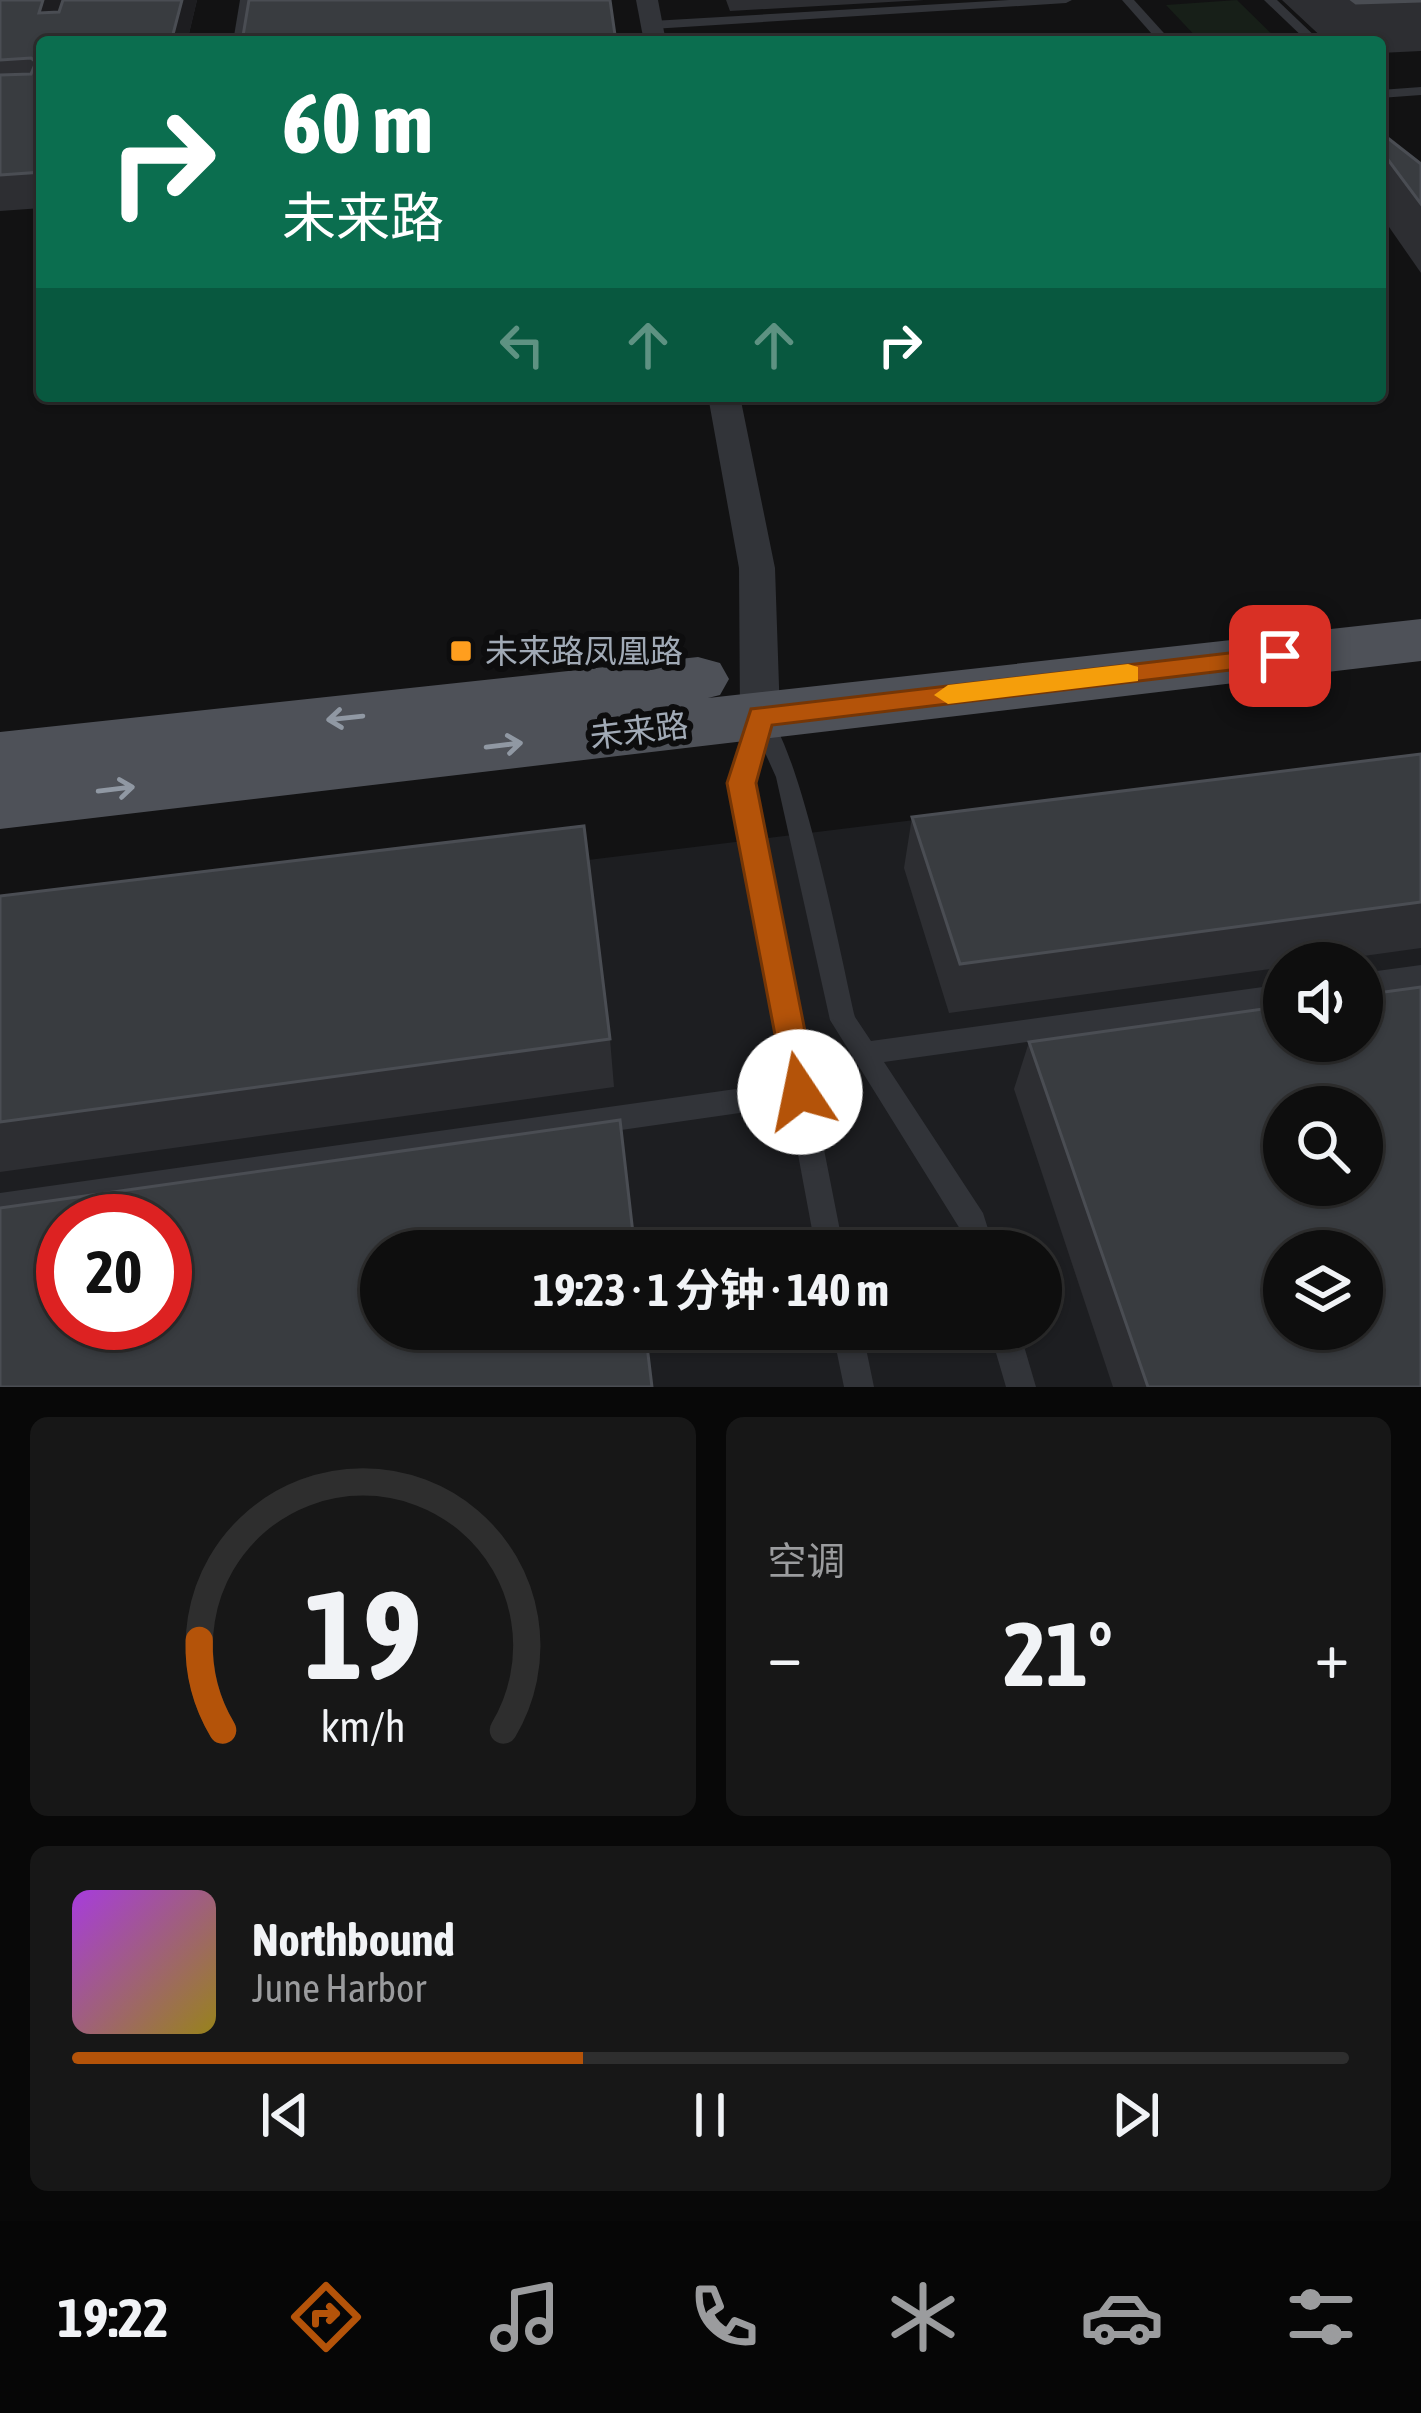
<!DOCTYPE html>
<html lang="zh">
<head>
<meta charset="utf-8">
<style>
  :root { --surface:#0e0e0e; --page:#171717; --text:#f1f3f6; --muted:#9b9c9e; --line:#2e2e2e; --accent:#b45309 }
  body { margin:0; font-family:"Asap Condensed","Noto Sans SC",sans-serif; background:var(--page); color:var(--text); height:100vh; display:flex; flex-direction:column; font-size:45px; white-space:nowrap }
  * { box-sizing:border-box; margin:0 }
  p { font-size:39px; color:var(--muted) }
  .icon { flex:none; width:66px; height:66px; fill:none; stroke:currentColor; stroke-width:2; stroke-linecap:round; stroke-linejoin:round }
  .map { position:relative; height:1387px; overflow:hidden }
  .drawer { display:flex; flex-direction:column; gap:30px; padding:30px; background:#080808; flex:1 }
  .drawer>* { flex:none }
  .guide { position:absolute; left:36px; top:36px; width:1350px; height:366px; border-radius:12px; box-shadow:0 3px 9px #0004,0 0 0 3px var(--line); background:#0b6e4f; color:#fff; overflow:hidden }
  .fabs { position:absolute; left:1263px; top:942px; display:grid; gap:24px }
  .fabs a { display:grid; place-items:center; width:120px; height:120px; border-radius:50%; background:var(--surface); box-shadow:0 3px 9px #0004,0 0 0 3px var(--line); font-size:60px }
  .speed { position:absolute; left:36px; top:1194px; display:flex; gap:24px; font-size:60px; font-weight:700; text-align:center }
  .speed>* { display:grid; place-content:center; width:156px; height:156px; border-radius:50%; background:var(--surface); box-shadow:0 3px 9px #0004,0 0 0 3px var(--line); line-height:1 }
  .speed .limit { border:18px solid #d22; background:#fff; color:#111 }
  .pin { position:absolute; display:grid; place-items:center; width:102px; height:102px; color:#fff; margin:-51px; border-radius:24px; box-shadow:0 6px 18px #0006 }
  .me { position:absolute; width:132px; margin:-66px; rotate:349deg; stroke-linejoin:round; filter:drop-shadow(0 0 9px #0008) }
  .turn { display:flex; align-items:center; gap:42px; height:252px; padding:0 48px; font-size:54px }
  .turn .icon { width:156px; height:156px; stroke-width:2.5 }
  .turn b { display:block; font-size:84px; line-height:102px }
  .lanes { display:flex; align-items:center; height:114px; padding:0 48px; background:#0003; justify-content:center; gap:60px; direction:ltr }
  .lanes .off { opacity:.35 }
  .big { font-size:90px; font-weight:700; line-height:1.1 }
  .drawer .card { flex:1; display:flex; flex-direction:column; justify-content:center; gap:18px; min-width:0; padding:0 42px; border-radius:18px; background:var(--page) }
  .drawer .dial { align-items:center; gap:0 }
  .dial svg { height:312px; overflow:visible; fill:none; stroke:var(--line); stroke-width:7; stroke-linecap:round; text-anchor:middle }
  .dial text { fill:var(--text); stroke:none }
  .song { display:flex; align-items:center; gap:36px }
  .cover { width:144px; height:144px; border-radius:18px; background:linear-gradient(135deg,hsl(280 70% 55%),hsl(50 70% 35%)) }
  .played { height:12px; border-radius:6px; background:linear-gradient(90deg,var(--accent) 40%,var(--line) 40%) }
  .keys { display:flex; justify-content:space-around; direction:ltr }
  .heat { display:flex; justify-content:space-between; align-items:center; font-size:66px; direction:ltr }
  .drawer .tiles { flex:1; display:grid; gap:30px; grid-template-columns:1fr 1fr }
  .card:last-child { grid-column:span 2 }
  .trip { position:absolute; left:360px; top:1230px; width:702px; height:120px; border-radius:60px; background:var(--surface); box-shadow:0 3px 9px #0004,0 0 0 3px var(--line); font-weight:700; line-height:120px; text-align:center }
  .dock { display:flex; height:192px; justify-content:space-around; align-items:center; background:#060606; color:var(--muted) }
  .dock .icon { width:84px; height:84px }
  .dock .on { color:var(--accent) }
  .dock b { font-size:54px; color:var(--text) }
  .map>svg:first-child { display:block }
</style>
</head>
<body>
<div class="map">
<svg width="1421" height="1387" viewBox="0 0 1421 1387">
  <rect width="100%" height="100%" fill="#121213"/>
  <path fill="#1d1e21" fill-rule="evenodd" d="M1421,758V1387H0V932ZM1284,963H1362V1041H1284ZM1284,1107H1362V1185H1284ZM63,1221H165V1323H63ZM381,1251H1041V1329H381ZM1284,1251H1362V1329H1284Z"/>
  <polygon fill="#171f18" points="1237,0 1280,42 1201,42 1166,5"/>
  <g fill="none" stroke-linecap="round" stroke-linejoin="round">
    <g fill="#323439" fill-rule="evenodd">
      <polygon points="240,0 252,0 245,42 233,42"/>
      <polygon points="1009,0 1072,0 1066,3 652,29 646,25 652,21"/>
      <polygon points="1122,0 1134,0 1172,42 1159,42"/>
      <polygon points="1264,0 1277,0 1321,42 1308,42"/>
      <polygon points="1421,87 1421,95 1380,98 1380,90"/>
      <path d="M760,708C797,724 843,967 855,1017L871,1041L1284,984V1006L884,1062L983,1213L995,1251H967L960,1229L830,1020L776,777L762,746L752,783L844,1251H816L789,1106L0,1219V1193L785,1082L730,783L749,716Z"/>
      <polygon points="1421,965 1421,987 1362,995 1362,973"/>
      <polygon points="832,1329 862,1329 874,1387 844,1387"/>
      <polygon points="989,1329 1019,1329 1036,1387 1006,1387"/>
    </g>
    <g fill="#323439" fill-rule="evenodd">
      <polygon points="636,0 658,0 666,42 644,42"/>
      <polygon points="708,396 740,396 775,568 780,716 774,726 760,730 746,726 740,716 739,568"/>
    </g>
    <polygon fill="#4e5158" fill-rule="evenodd" points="1421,619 1421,661 0,829 0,732 698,657 720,663 729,679 720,695 708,698"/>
  </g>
  <g fill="#2d2e32">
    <polygon points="0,0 197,0 187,42 42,42 42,208 0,211"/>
    <polygon points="726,0 924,0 730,11"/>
    <polygon points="1282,0 1421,0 1421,51 1380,53 1380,42 1327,42"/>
    <polygon points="1380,132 1421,164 1421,273 1380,214"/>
    <polygon points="1421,754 1421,948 1313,963 1284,963 1284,967 949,1013 904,868 912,817"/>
    <polygon points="0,896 610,1039 614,1087 0,1172"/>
    <polygon points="1029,1042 1421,1387 1113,1387 1014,1089"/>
  </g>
  <g fill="#1d1d20">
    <polygon points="43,0 63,0 50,42 39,13"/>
    <polygon points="182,0 197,0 187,42 171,42"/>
  </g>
  <g fill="#393c40" stroke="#4a4d53" stroke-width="3" fill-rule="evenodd">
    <polygon points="0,0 43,0 39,13 59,12 63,0 182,0 171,42 42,42 42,172 0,175 0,75 31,74 36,62 31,58 0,60"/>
    <polygon points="249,0 610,0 616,42 242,42"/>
    <polygon points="1352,0 1421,0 1421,1 1356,3"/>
    <polygon points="1380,132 1421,164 1421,204 1380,149"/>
    <polygon points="1421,754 1421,902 960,964 912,817"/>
    <polygon points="584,826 610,1039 0,1122 0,896"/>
    <path d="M1421,987V1387H1148L1029,1042L1284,1006V1041H1362V995ZM1284,1107H1362V1185H1284ZM1284,1251H1362V1329H1284Z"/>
    <path d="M620,1120L635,1251H381V1329H645L652,1387H0V1208ZM63,1221H165V1323H63Z"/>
  </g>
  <defs><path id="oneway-shaft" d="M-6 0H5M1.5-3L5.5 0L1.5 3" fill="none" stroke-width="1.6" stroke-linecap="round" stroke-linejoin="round" transform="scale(3)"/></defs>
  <g stroke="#9098a3">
    <use href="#oneway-shaft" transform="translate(345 718) rotate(174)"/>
    <use href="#oneway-shaft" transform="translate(504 745) rotate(-7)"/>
    <use href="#oneway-shaft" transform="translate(116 789) rotate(-7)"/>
  </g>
  <polygon fill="#b45309" stroke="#753606" stroke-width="3" points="1280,647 1293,656 1289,663 772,725 756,783 817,1092 812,1103 800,1108 788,1103 727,783 751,709"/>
  <polygon fill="#f59e0b" points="1128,664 1138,667 1138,681 948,704 934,695 948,685"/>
  <rect fill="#ff9e1e" stroke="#0d0d0e" stroke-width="4.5" x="449" y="639" width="24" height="24" rx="6"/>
  <g text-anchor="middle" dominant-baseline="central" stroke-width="12" stroke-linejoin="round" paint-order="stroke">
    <g font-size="33" fill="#a1aab6" stroke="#0d0d0e" text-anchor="start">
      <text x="485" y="651">未来路凤凰路</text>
    </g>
    <g font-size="33" fill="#a1aab6" stroke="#0d0d0e">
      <text transform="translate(639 730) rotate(-7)">未来路</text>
    </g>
  </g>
</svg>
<div class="fabs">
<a><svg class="icon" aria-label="sound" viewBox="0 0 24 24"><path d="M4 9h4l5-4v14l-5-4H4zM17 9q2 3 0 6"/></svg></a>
<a><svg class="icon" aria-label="search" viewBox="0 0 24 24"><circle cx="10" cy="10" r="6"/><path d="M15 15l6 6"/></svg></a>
<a><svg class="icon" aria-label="layers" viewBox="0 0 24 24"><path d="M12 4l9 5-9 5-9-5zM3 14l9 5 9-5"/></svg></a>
</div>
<div class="speed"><div class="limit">20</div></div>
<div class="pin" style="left:1280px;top:656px;background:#d93025"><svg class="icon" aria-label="arrive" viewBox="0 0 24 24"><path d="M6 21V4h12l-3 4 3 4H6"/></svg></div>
<svg class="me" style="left:800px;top:1092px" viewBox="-20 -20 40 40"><circle r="19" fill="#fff"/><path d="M0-13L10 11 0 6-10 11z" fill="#b45309"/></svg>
<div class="trip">19:23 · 1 分钟 · 140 m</div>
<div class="guide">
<div class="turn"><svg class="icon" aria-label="right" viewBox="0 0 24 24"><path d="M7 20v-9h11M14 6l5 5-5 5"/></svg><div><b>60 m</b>未来路</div></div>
<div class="lanes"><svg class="icon off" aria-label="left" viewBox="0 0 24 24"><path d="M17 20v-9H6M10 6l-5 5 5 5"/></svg><svg class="icon off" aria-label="ahead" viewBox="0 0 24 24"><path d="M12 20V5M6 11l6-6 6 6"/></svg><svg class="icon off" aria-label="ahead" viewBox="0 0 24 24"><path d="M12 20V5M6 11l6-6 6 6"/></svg><svg class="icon" aria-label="right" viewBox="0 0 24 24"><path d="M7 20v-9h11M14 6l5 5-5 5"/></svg></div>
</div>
</div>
<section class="drawer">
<div class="tiles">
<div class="card dial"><svg viewBox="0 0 100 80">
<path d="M14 69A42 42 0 1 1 86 69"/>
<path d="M14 69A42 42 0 0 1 8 46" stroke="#b45309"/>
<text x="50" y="56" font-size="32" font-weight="700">19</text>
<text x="50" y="72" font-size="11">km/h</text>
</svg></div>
<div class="card"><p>空调</p>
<div class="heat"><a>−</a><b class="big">21°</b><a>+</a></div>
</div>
<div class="card">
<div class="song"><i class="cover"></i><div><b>Northbound</b><p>June Harbor</p></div></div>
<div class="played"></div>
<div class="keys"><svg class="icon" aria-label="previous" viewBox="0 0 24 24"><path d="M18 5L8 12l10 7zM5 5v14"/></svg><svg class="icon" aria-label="pause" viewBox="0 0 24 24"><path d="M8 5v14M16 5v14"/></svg><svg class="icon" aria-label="next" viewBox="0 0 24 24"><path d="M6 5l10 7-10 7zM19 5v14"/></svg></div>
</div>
</div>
</section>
<nav class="dock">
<b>19:22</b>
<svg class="icon on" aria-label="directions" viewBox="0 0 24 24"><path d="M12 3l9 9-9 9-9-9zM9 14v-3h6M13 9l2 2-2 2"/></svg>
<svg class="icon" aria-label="music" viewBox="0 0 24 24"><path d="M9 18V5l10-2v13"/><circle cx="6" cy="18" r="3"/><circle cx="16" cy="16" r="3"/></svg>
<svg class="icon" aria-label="phone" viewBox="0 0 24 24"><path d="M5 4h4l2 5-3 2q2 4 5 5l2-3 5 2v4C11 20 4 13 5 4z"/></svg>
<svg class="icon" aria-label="climate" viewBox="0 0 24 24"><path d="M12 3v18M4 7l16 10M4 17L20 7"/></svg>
<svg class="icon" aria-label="car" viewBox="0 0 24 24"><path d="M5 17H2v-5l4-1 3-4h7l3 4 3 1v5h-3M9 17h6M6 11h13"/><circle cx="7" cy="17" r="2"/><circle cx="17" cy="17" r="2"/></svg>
<svg class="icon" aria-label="filters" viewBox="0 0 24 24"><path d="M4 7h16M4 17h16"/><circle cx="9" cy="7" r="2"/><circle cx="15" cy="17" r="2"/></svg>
</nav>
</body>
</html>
